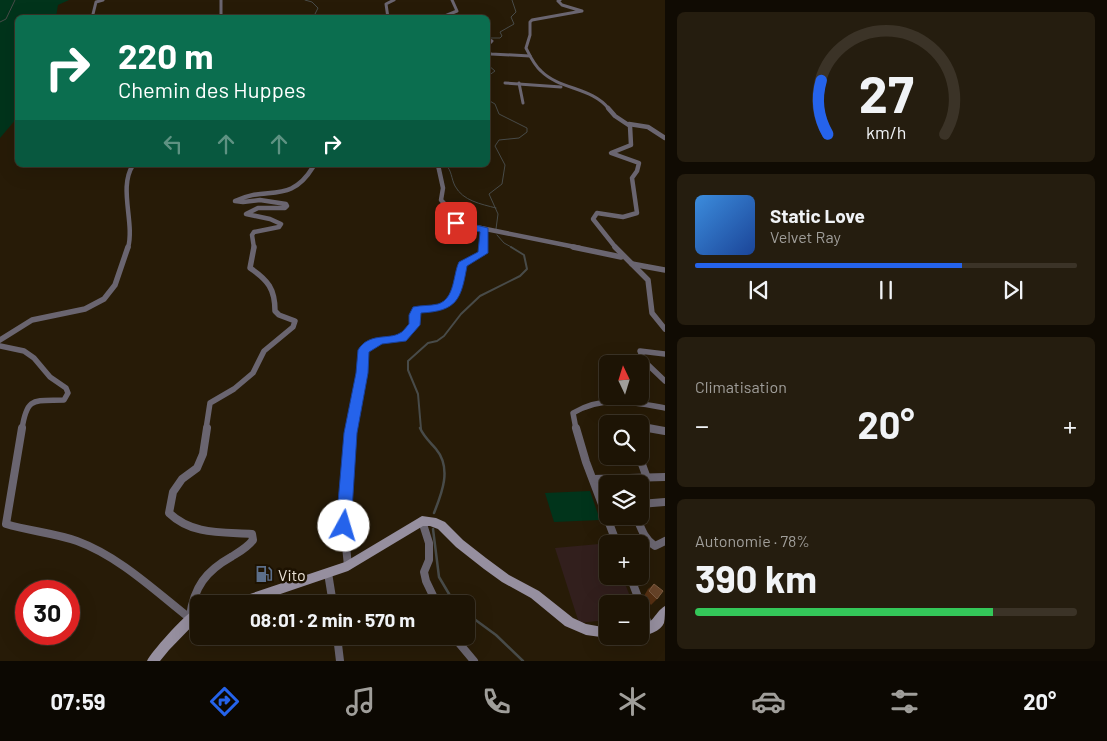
<!DOCTYPE html>
<html lang="fr">
<head>
<meta charset="utf-8">
<style>
  :root { --surface:#1d1405; --page:#251d0f; --text:#f1f3f6; --muted:#a09e9a; --line:#3b3327; --accent:#2563eb }
  body { margin:0; font-family:Barlow,sans-serif; background:var(--page); color:var(--text); height:100vh; display:flex; flex-direction:column; font-size:19px; white-space:nowrap }
  * { box-sizing:border-box; margin:0 }
  p { font-size:16px; color:var(--muted) }
  .icon { flex:none; width:28px; height:28px; fill:none; stroke:currentColor; stroke-width:2; stroke-linecap:round; stroke-linejoin:round }
  .map { position:relative; flex:1; overflow:hidden }
  .side { display:flex; flex-direction:column; gap:12px; padding:12px; background:#100b03; width:442px }
  .side>* { flex:none }
  .top-card { position:absolute; left:15px; top:15px; width:475px; height:152px; border-radius:8px; box-shadow:0 5px 20px #0002,0 0 0 1px var(--line); background:#0b6e4f; color:#fff; overflow:hidden }
  .needle { width:32px; rotate:356deg }
  .controls { position:absolute; left:599px; top:355px; display:grid; gap:10px }
  .controls a { display:grid; place-items:center; width:50px; height:50px; border-radius:8px; background:var(--surface); box-shadow:0 5px 20px #0002,0 0 0 1px var(--line); font-size:25px }
  .speed { position:absolute; left:15px; top:580px; display:flex; gap:10px; font-size:25px; font-weight:700; text-align:center }
  .speed>* { display:grid; place-content:center; width:65px; height:65px; border-radius:50%; background:var(--surface); box-shadow:0 5px 20px #0002,0 0 0 1px var(--line); line-height:1 }
  .speed .limit { border:8px solid #d22; background:#fff; color:#111 }
  .pin { position:absolute; display:grid; place-items:center; width:42px; height:42px; color:#fff; margin:-21px; border-radius:10px; box-shadow:0 2px 8px #0006 }
  .me { position:absolute; width:55px; margin:-28px; rotate:6deg; stroke-linejoin:round; filter:drop-shadow(0 0 4px #0008) }
  .turn { display:flex; align-items:center; gap:18px; height:105px; padding:0 20px; font-size:22px }
  .turn .icon { width:65px; height:65px; stroke-width:2.5 }
  .turn b { display:block; font-size:35px; line-height:42px }
  .lanes { display:flex; align-items:center; height:48px; padding:0 20px; background:#0003; justify-content:center; gap:25px; direction:ltr }
  .lanes .off { opacity:.35 }
  .big { font-size:38px; font-weight:700; line-height:1.1 }
  .side .card { flex:1; display:flex; flex-direction:column; justify-content:center; gap:8px; min-width:0; padding:0 18px; border-radius:8px; background:var(--page) }
  .side .dial { align-items:center; gap:0 }
  .dial svg { height:130px; overflow:visible; fill:none; stroke:var(--line); stroke-width:7; stroke-linecap:round; text-anchor:middle }
  .dial text { fill:var(--text); stroke:none }
  .song { display:flex; align-items:center; gap:15px }
  .cover { width:60px; height:60px; border-radius:8px; background:linear-gradient(135deg,hsl(210 70% 55%),hsl(220 70% 35%)) }
  .played { height:5px; border-radius:2px; background:linear-gradient(90deg,var(--accent) 70%,var(--line) 70%) }
  .keys { display:flex; justify-content:space-around; direction:ltr }
  .heat { display:flex; justify-content:space-between; align-items:center; font-size:28px; direction:ltr }
  .charge { height:8px; border-radius:4px; background:linear-gradient(90deg,#34c759 78%,var(--line) 0) }
  .trip { position:absolute; left:190px; top:595px; width:285px; height:50px; border-radius:8px; background:var(--surface); box-shadow:0 5px 20px #0002,0 0 0 1px var(--line); font-weight:700; line-height:50px; text-align:center }
  .tab-bar { display:flex; height:80px; justify-content:space-around; align-items:center; background:#0c0802; color:var(--muted) }
  .tab-bar .icon { width:35px; height:35px }
  .tab-bar .selected { color:var(--accent) }
  .tab-bar b { font-size:22px; color:var(--text) }
  main { display:flex; flex:1; min-height:0 }
  .map>svg:first-child { display:block }
</style>
</head>
<body>
<main>
<div class="map">
<svg width="665" height="661" viewBox="0 0 665 661">
  <rect width="100%" height="100%" fill="#271b07"/>
  <polygon fill="#321f1d" points="610,543 608,544 608,576 622,576 633,604 608,604 607,620 579,623 555,548"/>
  <g fill="#01341b">
    <polygon points="0,0 69,0 58,5 56,17 18,18 17,118 0,138"/>
    <polygon points="590,491 600,520 554,522 545,493"/>
  </g>
  <g fill="none" stroke-linecap="round" stroke-linejoin="round">
    <g stroke="#484b49" stroke-width="1">
      <polyline points="305,0 312,2 318,8 315,14 317,18"/>
      <polyline points="0,22 6,19 15,0"/>
      <polyline points="491,38 500,38 502,36 500,32 514,24 511,17 516,12 512,0"/>
      <polyline points="488,65 495,71 488,76"/>
      <polyline points="488,100 495,104 499,114 527,128 527,132 519,138 499,140 495,146 505,165 502,184 489,194 498,214 496,229"/>
      <path d="M446,165C452,171 451,178 455,186C463,201 481,204 496,208"/>
      <polyline points="497,235 504,243 513,248"/>
    </g>
    <polyline stroke="#484b49" stroke-width="2" points="421,429 418,394 408,370 408,361 428,343 437,341 444,336 461,314 480,296 520,276 527,269 524,255 511,247"/>
    <g stroke="#484b49" stroke-width="2.5">
      <path d="M420,428C424,437 430,442 436,449C452,468 442,493 434,513"/>
      <polyline points="433,529 439,577 455,604"/>
      <polyline points="466,613 496,635 523,661"/>
    </g>
    <g stroke="#6a6570" stroke-width="3">
      <polyline points="221,0 221,18"/>
      <path d="M560,0L558,1L562,5L582,11L532,20L530,22V35L526,48C530,56 534,65 541,71C560,90 592,87 609,109"/>
      <polyline points="92,18 96,2 103,0"/>
      <polyline points="388,18 386,4 394,0"/>
      <polyline points="440,18 457,11 452,0"/>
      <polyline points="488,39 492,41 488,45"/>
      <polyline points="488,52 491,54 530,56"/>
      <polyline points="505,83 561,87"/>
      <polyline points="519,83 523,103"/>
    </g>
    <g stroke="#6a6570" stroke-width="4.5">
      <polyline points="608,108 615,116 630,126 631,145 611,153 639,163 637,171 632,178 637,213 623,217 597,213 593,219 616,248"/>
      <polyline points="629,124 648,127 665,138"/>
      <polyline points="438,165 443,188 441,200 454,214 456,223 580,248"/>
      <path d="M128,248C135,222 118,188 133,165"/>
      <path d="M254,248L252,235L254,232L279,227L281,224L270,219L246,214L258,208H285L287,206L286,204L260,200L243,202L235,201C267,185 290,205 313,167L311,165"/>
      <polyline points="483,248 485,230"/>
    </g>
    <g stroke="#6a6570" stroke-width="5.5">
      <polyline points="573,247 621,257"/>
      <polyline points="615,247 648,280 652,313 665,329"/>
      <polyline points="632,264 665,270"/>
      <polyline points="0,340 32,320 85,309 104,299 115,285 128,247"/>
      <path d="M0,346L24,351L34,358L50,377L66,388L68,393L64,400C34,401 27,396 22,429"/>
      <polyline points="665,354 640,351 644,361 665,381"/>
      <polyline points="640,426 654,429"/>
      <path d="M206,429L210,403L234,389L253,373L264,351L293,327L295,321L279,315L275,311C275,289 268,280 250,268L254,247"/>
      <path d="M352,429L362,373L364,350L380,340L402,338L414,325V315L417,310C424,309 431,309 438,308C457,304 459,280 462,264L483,253L484,247"/>
      <path d="M576,429L573,413C603,395 633,402 665,408"/>
    </g>
    <g stroke="#6a6570" stroke-width="8">
      <path d="M22,428L6,524C29,531 54,533 77,541C118,556 153,589 187,616H192"/>
      <polyline points="576,428 586,462 617,544"/>
      <polyline points="648,428 665,431"/>
      <polyline points="639,456 647,478"/>
      <polyline points="593,479 665,477"/>
      <polyline points="640,504 665,502"/>
      <path d="M636,516C641,528 644,539 655,546L665,541"/>
      <polyline points="422,521 429,543 429,560 424,572 426,581 437,604"/>
      <polyline points="348,566 344,526 352,428"/>
      <polyline points="328,573 333,604"/>
      <polyline points="630,576 650,629"/>
      <path d="M190,616C194,587 206,571 231,557C239,552 247,548 253,540L252,534C222,532 192,535 169,513L173,492L182,479L197,468L203,454L207,428"/>
      <polyline points="337,636 340,661"/>
      <polyline points="453,636 474,661"/>
    </g>
    <g fill="#968f9f" fill-rule="evenodd">
      <polygon points="422,516 436,518 445,522 463,540 486,558 509,575 539,591 573,618 586,624 608,628 608,636 612,637 608,638 586,635 565,626 531,598 502,582 484,569 456,547 438,529 430,526 423,526 348,571 251,604 230,604 231,600 235,599 345,562"/>
      <path d="M665,606C665,611 665,618 664,623C661,631 648,635 640,637L637,636H640V627C655,622 654,613 665,606Z"/>
      <path d="M199,609V619L169,650L160,661H147C151,652 183,617 191,612C193,610 196,610 199,609Z"/>
    </g>
  </g>
  <polygon fill="#563013" points="654,584 657,599 651,605 644,596 648,589"/>
  <polygon fill="#664328" stroke="#7b5c43" points="654,584 663,591 657,599 649,591"/>
  <path fill="#2563eb" stroke="#184099" d="M456,220L488,228V253L467,266C461,300 457,311 421,313L420,325L406,341L382,344L369,352L368,373L357,433L351,526L349,531L344,533L339,531L336,526L344,433L356,373L358,350C369,332 389,340 400,333C403,332 406,327 409,324V315L413,307C421,305 430,306 438,304C455,299 453,274 459,262L478,252L480,232L452,225L451,223Z"/>
  <defs>
    <g id="fuel-bare" transform="scale(1.35)"><path d="M-5.5-6h7V0h2V4h1.3V-2.5L3-4.5l.8-.8L6-3V5H2.5V1h-1V6h-7ZM-4.2-4.7v3.2H.2V-4.7Z" fill="#5c6f8a" stroke="#1d1201" stroke-width="2.5" paint-order="stroke"/></g>
  </defs>
  <g fill-rule="evenodd">
    <use href="#fuel-bare" x="264" y="574"/>
  </g>
  <g text-anchor="middle" dominant-baseline="central" stroke-width="5" stroke-linejoin="round" paint-order="stroke">
    <g font-size="16" fill="#eae2d6" stroke="#1d1201" text-anchor="start">
      <text x="278" y="574">Vito</text>
    </g>
  </g>
</svg>
<div class="controls">
<a><svg class="needle" viewBox="-14 -14 28 28"><path d="M0-13l5 13h-10z" fill="#e53935"/><path d="M0 13l5-13h-10z" fill="#a09e9a"/></svg></a>
<a><svg class="icon" aria-label="search" viewBox="0 0 24 24"><circle cx="10" cy="10" r="6"/><path d="M15 15l6 6"/></svg></a>
<a><svg class="icon" aria-label="layers" viewBox="0 0 24 24"><path d="M12 4l9 5-9 5-9-5zM3 14l9 5 9-5"/></svg></a>
<a>+</a>
<a>−</a>
</div>
<div class="speed"><div class="limit">30</div></div>
<div class="pin" style="left:456px;top:223px;background:#d93025"><svg class="icon" aria-label="arrive" viewBox="0 0 24 24"><path d="M6 21V4h12l-3 4 3 4H6"/></svg></div>
<svg class="me" style="left:344px;top:526px" viewBox="-20 -20 40 40"><circle r="19" fill="#fff"/><path d="M0-13L10 11 0 6-10 11z" fill="#2563eb"/></svg>
<div class="trip">08:01 · 2 min · 570 m</div>
<div class="top-card">
<div class="turn"><svg class="icon" aria-label="right" viewBox="0 0 24 24"><path d="M7 20v-9h11M14 6l5 5-5 5"/></svg><div><b>220 m</b>Chemin des Huppes</div></div>
<div class="lanes"><svg class="icon off" aria-label="left" viewBox="0 0 24 24"><path d="M17 20v-9H6M10 6l-5 5 5 5"/></svg><svg class="icon off" aria-label="ahead" viewBox="0 0 24 24"><path d="M12 20V5M6 11l6-6 6 6"/></svg><svg class="icon off" aria-label="ahead" viewBox="0 0 24 24"><path d="M12 20V5M6 11l6-6 6 6"/></svg><svg class="icon" aria-label="right" viewBox="0 0 24 24"><path d="M7 20v-9h11M14 6l5 5-5 5"/></svg></div>
</div>
</div>
<section class="side">
<div class="card dial"><svg viewBox="0 0 100 80">
<path d="M14 69A42 42 0 1 1 86 69"/>
<path d="M14 69A42 42 0 0 1 10 36" stroke="#2563eb"/>
<text x="50" y="56" font-size="32" font-weight="700">27</text>
<text x="50" y="72" font-size="11">km/h</text>
</svg></div>
<div class="card">
<div class="song"><i class="cover"></i><div><b>Static Love</b><p>Velvet Ray</p></div></div>
<div class="played"></div>
<div class="keys"><svg class="icon" aria-label="previous" viewBox="0 0 24 24"><path d="M18 5L8 12l10 7zM5 5v14"/></svg><svg class="icon" aria-label="pause" viewBox="0 0 24 24"><path d="M8 5v14M16 5v14"/></svg><svg class="icon" aria-label="next" viewBox="0 0 24 24"><path d="M6 5l10 7-10 7zM19 5v14"/></svg></div>
</div>
<div class="card"><p>Climatisation</p>
<div class="heat"><a>−</a><b class="big">20°</b><a>+</a></div>
</div>
<div class="card"><p>Autonomie · 78%</p><b class="big">390 km</b><div class="charge"></div></div>
</section>
</main>
<nav class="tab-bar">
<b>07:59</b>
<svg class="icon selected" aria-label="directions" viewBox="0 0 24 24"><path d="M12 3l9 9-9 9-9-9zM9 14v-3h6M13 9l2 2-2 2"/></svg>
<svg class="icon" aria-label="music" viewBox="0 0 24 24"><path d="M9 18V5l10-2v13"/><circle cx="6" cy="18" r="3"/><circle cx="16" cy="16" r="3"/></svg>
<svg class="icon" aria-label="phone" viewBox="0 0 24 24"><path d="M5 4h4l2 5-3 2q2 4 5 5l2-3 5 2v4C11 20 4 13 5 4z"/></svg>
<svg class="icon" aria-label="climate" viewBox="0 0 24 24"><path d="M12 3v18M4 7l16 10M4 17L20 7"/></svg>
<svg class="icon" aria-label="car" viewBox="0 0 24 24"><path d="M5 17H2v-5l4-1 3-4h7l3 4 3 1v5h-3M9 17h6M6 11h13"/><circle cx="7" cy="17" r="2"/><circle cx="17" cy="17" r="2"/></svg>
<svg class="icon" aria-label="filters" viewBox="0 0 24 24"><path d="M4 7h16M4 17h16"/><circle cx="9" cy="7" r="2"/><circle cx="15" cy="17" r="2"/></svg>
<b>20°</b>
</nav>
</body>
</html>
